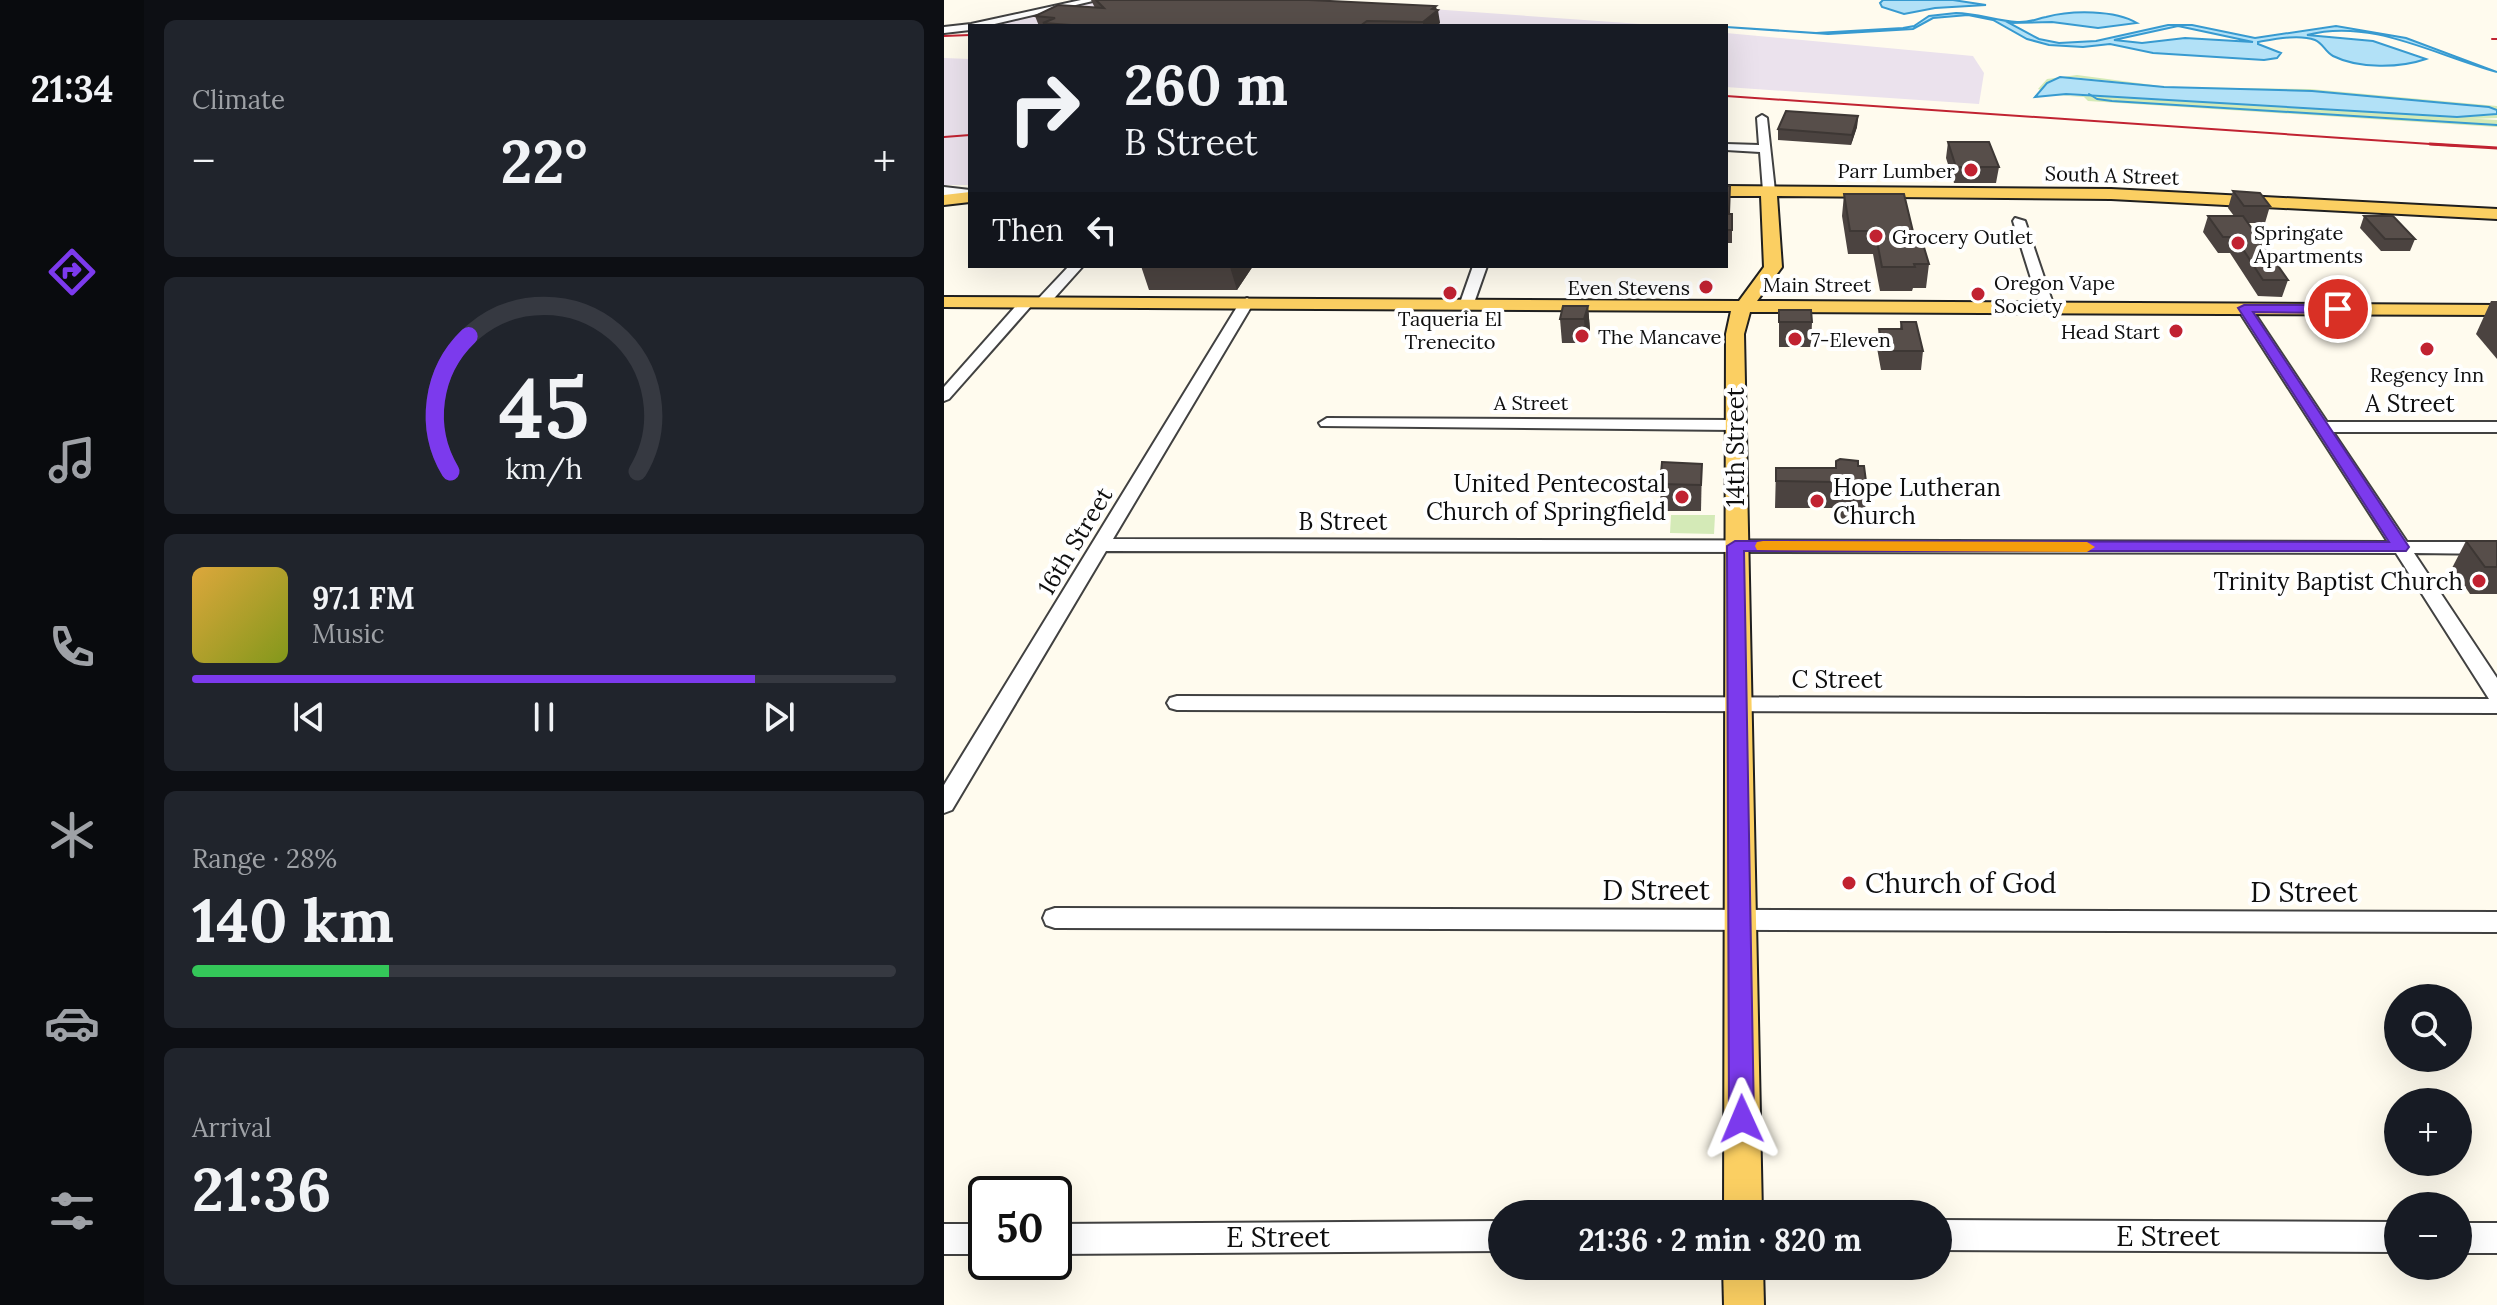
<!DOCTYPE html>
<html lang="en">
<head>
<meta charset="utf-8">
<style>
  :root { --surface:#171b24; --page:#20242c; --text:#f1f3f6; --muted:#9ea1a6; --line:#363941; --accent:#7c3aed }
  body { margin:0; font-family:Lora,serif; background:var(--page); color:var(--text); height:100vh; display:flex; flex-direction:column; font-size:30px; white-space:nowrap }
  * { box-sizing:border-box; margin:0 }
  p { font-size:26px; color:var(--muted) }
  .icon { flex:none; width:44px; height:44px; fill:none; stroke:currentColor; stroke-width:2; stroke-linecap:round; stroke-linejoin:round }
  .map { position:relative; flex:1; overflow:hidden }
  .panel { display:flex; flex-direction:column; gap:20px; padding:20px; background:#0d0f14; width:800px }
  .panel>* { flex:none }
  .hud { position:absolute; left:24px; top:24px; width:760px; height:244px; border-radius:0px; box-shadow:0 8px 32px #0002; background:#171b24; color:var(--text); overflow:hidden }
  .tools { position:absolute; left:1440px; top:984px; display:grid; gap:16px }
  .tools a { display:grid; place-items:center; width:88px; height:88px; border-radius:50%; background:var(--surface); box-shadow:0 8px 32px #0002; font-size:40px }
  .speed { position:absolute; left:24px; top:1176px; display:flex; gap:16px; font-size:40px; font-weight:700; text-align:center }
  .speed>* { display:grid; place-content:center; width:104px; height:104px; border-radius:50%; background:var(--surface); box-shadow:0 8px 32px #0002; line-height:1 }
  .speed .limit { border:4px solid #111; border-radius:12px; background:#fff; color:#111 }
  .pin { position:absolute; display:grid; place-items:center; width:68px; height:68px; color:#fff; margin:-34px; border:4px solid #fff; border-radius:50%; box-shadow:0 2px 8px #0007 }
  .me { position:absolute; width:88px; margin:-44px; rotate:359deg; stroke-linejoin:round; filter:drop-shadow(0 0 6px #0008) }
  .turn { display:flex; align-items:center; gap:28px; height:168px; padding:0 24px; font-size:36px }
  .turn .icon { width:104px; height:104px; stroke-width:2.5 }
  .turn b { display:block; font-size:56px; line-height:68px }
  .then { display:flex; align-items:center; height:76px; padding:0 24px; background:#0003; gap:16px; font-size:30px }
  .big { font-size:60px; font-weight:700; line-height:1.1 }
  .panel .widget { flex:1; display:flex; flex-direction:column; justify-content:center; gap:12px; min-width:0; padding:0 28px; border-radius:12px; background:var(--page) }
  .panel .dial { align-items:center; gap:0 }
  .dial svg { height:208px; overflow:visible; fill:none; stroke:var(--line); stroke-width:7; stroke-linecap:round; text-anchor:middle }
  .dial text { fill:var(--text); stroke:none }
  .song { display:flex; align-items:center; gap:24px }
  .cover { width:96px; height:96px; border-radius:12px; background:linear-gradient(135deg,hsl(40 70% 55%),hsl(70 70% 35%)) }
  .played { height:8px; border-radius:4px; background:linear-gradient(90deg,var(--accent) 80%,var(--line) 80%) }
  .keys { display:flex; justify-content:space-around; direction:ltr }
  .heat { display:flex; justify-content:space-between; align-items:center; font-size:44px; direction:ltr }
  .charge { height:12px; border-radius:6px; background:linear-gradient(90deg,#34c759 28%,var(--line) 0) }
  .trip { position:absolute; left:544px; top:1200px; width:464px; height:80px; border-radius:40px; background:var(--surface); box-shadow:0 8px 32px #0002; font-weight:700; line-height:80px; text-align:center }
  main { display:flex; flex:1; min-height:0 }
  .menu { display:flex; flex-direction:column; width:144px; justify-content:space-around; align-items:center; background:#090b0e; color:var(--muted) }
  .menu .icon { width:56px; height:56px }
  .menu .current { color:var(--accent) }
  .menu b { font-size:36px; color:var(--text) }
  .map>svg:first-child { display:block }
</style>
</head>
<body>
<main>
<nav class="menu">
<b>21:34</b>
<svg class="icon current" aria-label="directions" viewBox="0 0 24 24"><path d="M12 3l9 9-9 9-9-9zM9 14v-3h6M13 9l2 2-2 2"/></svg>
<svg class="icon" aria-label="music" viewBox="0 0 24 24"><path d="M9 18V5l10-2v13"/><circle cx="6" cy="18" r="3"/><circle cx="16" cy="16" r="3"/></svg>
<svg class="icon" aria-label="phone" viewBox="0 0 24 24"><path d="M5 4h4l2 5-3 2q2 4 5 5l2-3 5 2v4C11 20 4 13 5 4z"/></svg>
<svg class="icon" aria-label="climate" viewBox="0 0 24 24"><path d="M12 3v18M4 7l16 10M4 17L20 7"/></svg>
<svg class="icon" aria-label="car" viewBox="0 0 24 24"><path d="M5 17H2v-5l4-1 3-4h7l3 4 3 1v5h-3M9 17h6M6 11h13"/><circle cx="7" cy="17" r="2"/><circle cx="17" cy="17" r="2"/></svg>
<svg class="icon" aria-label="filters" viewBox="0 0 24 24"><path d="M4 7h16M4 17h16"/><circle cx="9" cy="7" r="2"/><circle cx="15" cy="17" r="2"/></svg>
</nav>
<section class="panel">
<div class="widget"><p>Climate</p>
<div class="heat"><a>−</a><b class="big">22°</b><a>+</a></div>
</div>
<div class="widget dial"><svg viewBox="0 0 100 80">
<path d="M14 69A42 42 0 1 1 86 69"/>
<path d="M14 69A42 42 0 0 1 21 17" stroke="#7c3aed"/>
<text x="50" y="56" font-size="32" font-weight="700">45</text>
<text x="50" y="72" font-size="11">km/h</text>
</svg></div>
<div class="widget">
<div class="song"><i class="cover"></i><div><b>97.1 FM</b><p>Music</p></div></div>
<div class="played"></div>
<div class="keys"><svg class="icon" aria-label="previous" viewBox="0 0 24 24"><path d="M18 5L8 12l10 7zM5 5v14"/></svg><svg class="icon" aria-label="pause" viewBox="0 0 24 24"><path d="M8 5v14M16 5v14"/></svg><svg class="icon" aria-label="next" viewBox="0 0 24 24"><path d="M6 5l10 7-10 7zM19 5v14"/></svg></div>
</div>
<div class="widget"><p>Range · 28%</p><b class="big">140 km</b><div class="charge"></div></div>
<div class="widget"><p>Arrival</p><b class="big">21:36</b></div>
</section>
<div class="map">
<svg width="1553" height="1305" viewBox="0 0 1553 1305">
  <rect width="100%" height="100%" fill="#fffbee"/>
  <g fill="#ebe2ed">
    <polygon points="156,0 361,0 725,26 37,26"/>
    <polygon points="782,33 1029,56 1040,73 1035,104 782,87"/>
    <polygon points="0,58 26,59 26,185 0,185"/>
  </g>
  <g fill="#d4eab7">
    <polygon points="1133,75 1224,87 1366,89 1553,106 1553,110 1368,91 1220,87 1129,77 1107,80 1099,91 1094,89 1103,79"/>
    <polygon points="1108,95 1173,97 1513,117 1553,115 1553,118 1528,119 1166,98 1553,120 1553,127 1144,101 1140,97"/>
    <polygon points="727,515 771,515 770,534 726,533"/>
  </g>
  <g fill="#b2e1f7" stroke="#379ad0" stroke-width="2" fill-rule="evenodd">
    <polygon points="939,0 1009,0 1042,5 991,8 960,14 938,7 936,3"/>
    <path d="M1012,13C1033,13 1052,21 1073,22C1084,23 1092,19 1102,17C1128,10 1171,10 1193,23L1154,28L1108,22L1065,23L1095,39L1115,43L1152,41L1224,25H1248L1311,38L1392,26L1462,38L1553,72C1490,55 1428,18 1363,35L1429,41L1482,59C1456,68 1415,69 1389,56C1381,52 1379,43 1371,40C1355,34 1331,39 1314,42V44L1337,53L1333,58L1320,60L1209,53L1166,44L1139,47L1105,45L1083,39L1049,20L1024,15L989,18L969,29L884,34L782,27L872,33L959,28L970,26L985,16ZM1234,26L1309,42L1241,38L1198,43L1170,40Z"/>
    <polygon points="1116,77 1220,87 1368,91 1545,107 1553,110 1553,114 1513,117 1122,94 1091,97 1103,83"/>
  </g>
  <g fill="none" stroke-linecap="round" stroke-linejoin="round">
    <polyline stroke="#379ad0" stroke-width="2" points="1145,94 1153,99 1168,101 1553,125"/>
    <g stroke="#414141" stroke-width="4">
      <g id="minor">
        <polygon points="137,0 153,0 42,26 26,26 26,30 0,33 0,27 27,24"/>
        <polygon points="818,115 823,118 831,191 825,195 819,191 816,152 782,150 782,144 815,145 813,118"/>
        <polygon points="0,187 26,190 26,198 0,195"/>
        <polygon points="1071,218 1081,221 1110,307 1108,310 1096,307 1069,221"/>
        <polygon points="125,266 139,266 104,305 94,305 94,299"/>
        <polygon points="529,266 543,266 530,303 523,307 516,303"/>
        <polygon points="83,298 90,302 88,305 5,399 0,401 0,387 78,299"/>
        <polygon points="303,298 310,302 169,539 1444,542 1293,308 1305,305 1383,422 1553,422 1553,432 1389,432 1463,542 1553,542 1553,554 1470,553 1553,678 1553,713 233,710 226,708 223,703 226,698 233,696 1545,699 1452,553 162,551 8,810 0,813 0,785 296,302"/>
        <polygon points="383,418 790,420 798,425 790,430 377,426 375,423"/>
        <polygon points="111,908 1553,912 1553,932 111,928 102,925 99,918 102,911"/>
        <polygon points="994,1220 1454,1222 1454,1252 994,1250"/>
        <polygon points="558,1221 558,1251 110,1254 110,1224"/>
        <rect x="1514" y="1223" width="39" height="30"/>
        <rect x="0" y="1224" width="42" height="30"/>
      </g>
    </g>
    <g stroke="#1f1f1f" stroke-width="4">
      <g id="major">
        <polygon points="782,186 1167,189 1553,209 1553,219 1167,199 833,196 838,267 813,301 1553,305 1553,315 806,312 800,334 818,1214 780,1214 782,334 787,311 0,307 0,297 795,301 820,267 817,196 782,196"/>
        <polygon points="26,192 26,202 0,205 0,195"/>
        <polygon points="779,1266 819,1266 820,1305 780,1305"/>
      </g>
    </g>
    <use href="#minor" fill="#fff" fill-rule="evenodd"/>
    <use href="#major" fill="#fbcf62" fill-rule="evenodd"/>
    <g stroke="#c12231" stroke-width="2">
      <polyline points="0,36 26,35"/>
      <polyline points="1548,39 1553,39"/>
      <polyline points="782,96 1516,146"/>
      <polyline points="0,137 26,135"/>
    </g>
    <polyline stroke="#c12231" stroke-width="3" points="1486,144 1553,148"/>
  </g>
  <g fill="#4b4340">
    <polygon points="147,0 365,0 492,9 496,23 492,26 95,26 91,16 151,8"/>
    <polygon points="914,116 913,127 907,145 834,140 834,129"/>
    <polygon points="1004,142 1055,167 1052,183 1010,183 1002,158"/>
    <polygon points="782,186 785,214 788,214 788,243 782,243"/>
    <polygon points="1289,191 1326,206 1321,223 1304,223 1344,280 1338,297 1314,296 1286,253 1274,253 1259,232 1264,216 1290,216 1284,208"/>
    <polygon points="900,194 972,244 985,264 982,288 969,288 968,291 936,291 929,254 904,254 898,216"/>
    <polygon points="1420,216 1471,239 1466,251 1437,251 1416,228"/>
    <polygon points="197,266 309,266 293,290 205,290"/>
    <polygon points="1547,301 1553,301 1553,359 1532,334"/>
    <polygon points="644,306 646,330 642,343 618,343 616,319"/>
    <polygon points="835,310 868,322 867,347 835,347"/>
    <polygon points="957,322 979,351 977,370 937,370 933,348 935,329 956,329"/>
    <polygon points="892,461 914,466 923,489 920,521 891,523 888,508 831,508 832,468 891,468"/>
    <polygon points="758,464 757,511 717,511 716,484"/>
    <polygon points="1522,541 1553,541 1553,594 1526,594 1508,568"/>
  </g>
  <g fill="#3d3734">
    <polygon points="492,6 493,11 494,10 496,23 492,26 479,26 479,22"/>
    <polygon points="914,116 913,127 907,145 908,135"/>
    <polygon points="287,266 309,266 293,290 286,267"/>
    <polygon points="644,306 646,330 642,343 640,319"/>
  </g>
  <g fill="#574e4a" stroke="#3d3734" stroke-width="2">
    <polygon points="152,0 365,0 492,6 488,9 494,10 479,22 423,21 416,26 141,26 99,23 111,18 91,16 114,5 160,8"/>
    <polygon points="842,111 914,116 908,135 834,129"/>
    <polygon points="1004,142 1045,142 1055,167 1012,167"/>
    <polygon points="782,186 786,186 785,214 788,214 788,230 782,230"/>
    <polygon points="1289,191 1316,193 1326,206 1300,206"/>
    <polygon points="900,194 960,194 972,244 979,244 985,264 970,264 971,267 938,267 931,231 906,231"/>
    <polygon points="1264,216 1299,216 1344,280 1319,280 1291,237 1279,237"/>
    <polygon points="1420,216 1449,216 1471,239 1441,239"/>
    <polygon points="197,266 287,266 286,267"/>
    <polygon points="619,306 644,306 640,319 616,319"/>
    <polygon points="835,310 867,310 868,322 835,322"/>
    <polygon points="957,322 972,322 979,351 939,351 935,329 958,329"/>
    <polygon points="896,459 914,461 914,466 920,466 923,489 922,494 893,496 890,482 832,481 832,468 892,468 892,461"/>
    <polygon points="718,462 758,464 757,485 716,484"/>
    <polygon points="1522,541 1553,541 1553,567 1541,567"/>
  </g>
  <polygon fill="#7c3aed" stroke="#51269a" stroke-width="2" points="1300,305 1394,305 1401,309 1394,313 1309,312 1465,547 1462,551 800,551 810,1119 807,1128 798,1131 789,1128 785,1119 783,546 791,541 1445,542 1294,308"/>
  <polygon fill="#f59e0b" points="819,541 1143,542 1151,547 1143,552 813,550 811,546 813,542"/>
  <g fill="#c12231" stroke="#fff" stroke-width="3">
    <circle cx="1027" cy="170" r="8"/>
    <circle cx="932" cy="236" r="8"/>
    <circle cx="1294" cy="243" r="8"/>
    <circle cx="762" cy="287" r="8"/>
    <circle cx="506" cy="293" r="8"/>
    <circle cx="1034" cy="294" r="8"/>
    <circle cx="1232" cy="331" r="8"/>
    <circle cx="638" cy="336" r="8"/>
    <circle cx="851" cy="339" r="8"/>
    <circle cx="1483" cy="349" r="8"/>
    <circle cx="738" cy="497" r="8"/>
    <circle cx="873" cy="501" r="8"/>
    <circle cx="1535" cy="581" r="8"/>
    <circle cx="905" cy="883" r="8"/>
  </g>
  <g text-anchor="middle" dominant-baseline="central" stroke-width="8" stroke-linejoin="round" paint-order="stroke">
    <g font-size="20" fill="#0e0e0e" stroke="#fff" text-anchor="start">
      <text x="1011" y="170" text-anchor="end">Parr Lumber</text>
      <text x="1310" y="232">Springate<tspan x="1310" dy="23">Apartments</tspan></text>
      <text x="948" y="236">Grocery Outlet</text>
      <text x="1050" y="282">Oregon Vape<tspan x="1050" dy="23">Society</tspan></text>
      <text x="746" y="287" text-anchor="end">Even Stevens</text>
      <text x="506" y="318" text-anchor="middle">Taqueria El<tspan x="506" dy="23">Trenecito</tspan></text>
      <text x="1216" y="331" text-anchor="end">Head Start</text>
      <text x="654" y="336">The Mancave</text>
      <text x="867" y="339">7-Eleven</text>
      <text x="1483" y="374" text-anchor="middle">Regency Inn</text>
    </g>
    <g font-size="20" fill="#0e0e0e" stroke="#fff">
      <text transform="translate(1168 175) rotate(2)">South A Street</text>
      <text x="873" y="284">Main Street</text>
      <text x="587" y="402">A Street</text>
    </g>
    <g font-size="24" fill="#0e0e0e" stroke="#fff">
      <text x="1466" y="403">A Street</text>
      <text transform="translate(791 447) rotate(-90)">14th Street</text>
      <text x="399" y="521">B Street</text>
      <text transform="translate(131 541) rotate(-59)">16th Street</text>
      <text x="893" y="679">C Street</text>
    </g>
    <g font-size="24" fill="#0e0e0e" stroke="#fff" text-anchor="end">
      <text x="722" y="483">United Pentecostal<tspan x="722" dy="28">Church of Springfield</tspan></text>
      <text x="889" y="487" text-anchor="start">Hope Lutheran<tspan x="889" dy="28">Church</tspan></text>
      <text x="1519" y="581">Trinity Baptist Church</text>
    </g>
    <g font-size="28" fill="#0e0e0e" stroke="#fff" text-anchor="start">
      <text x="921" y="883">Church of God</text>
    </g>
    <g font-size="28" fill="#0e0e0e" stroke="#fff">
      <text x="712" y="890">D Street</text>
      <text x="1360" y="892">D Street</text>
      <text x="1224" y="1236">E Street</text>
      <text x="334" y="1237">E Street</text>
    </g>
  </g>
</svg>
<div class="tools">
<a><svg class="icon" aria-label="search" viewBox="0 0 24 24"><circle cx="10" cy="10" r="6"/><path d="M15 15l6 6"/></svg></a>
<a>+</a>
<a>−</a>
</div>
<div class="speed"><div class="limit">50</div></div>
<div class="pin" style="left:1394px;top:309px;background:#d93025"><svg class="icon" aria-label="arrive" viewBox="0 0 24 24"><path d="M6 21V4h12l-3 4 3 4H6"/></svg></div>
<svg class="me" style="left:798px;top:1119px" viewBox="-20 -20 40 40"><path d="M0-17L14 15 0 8-14 15z" fill="#7c3aed" stroke="#fff" stroke-width="4"/></svg>
<div class="trip">21:36 · 2 min · 820 m</div>
<div class="hud">
<div class="turn"><svg class="icon" aria-label="right" viewBox="0 0 24 24"><path d="M7 20v-9h11M14 6l5 5-5 5"/></svg><div><b>260 m</b>B Street</div></div>
<div class="then">Then<svg class="icon" aria-label="left" viewBox="0 0 24 24"><path d="M17 20v-9H6M10 6l-5 5 5 5"/></svg></div>
</div>
</div>
</main>
</body>
</html>
